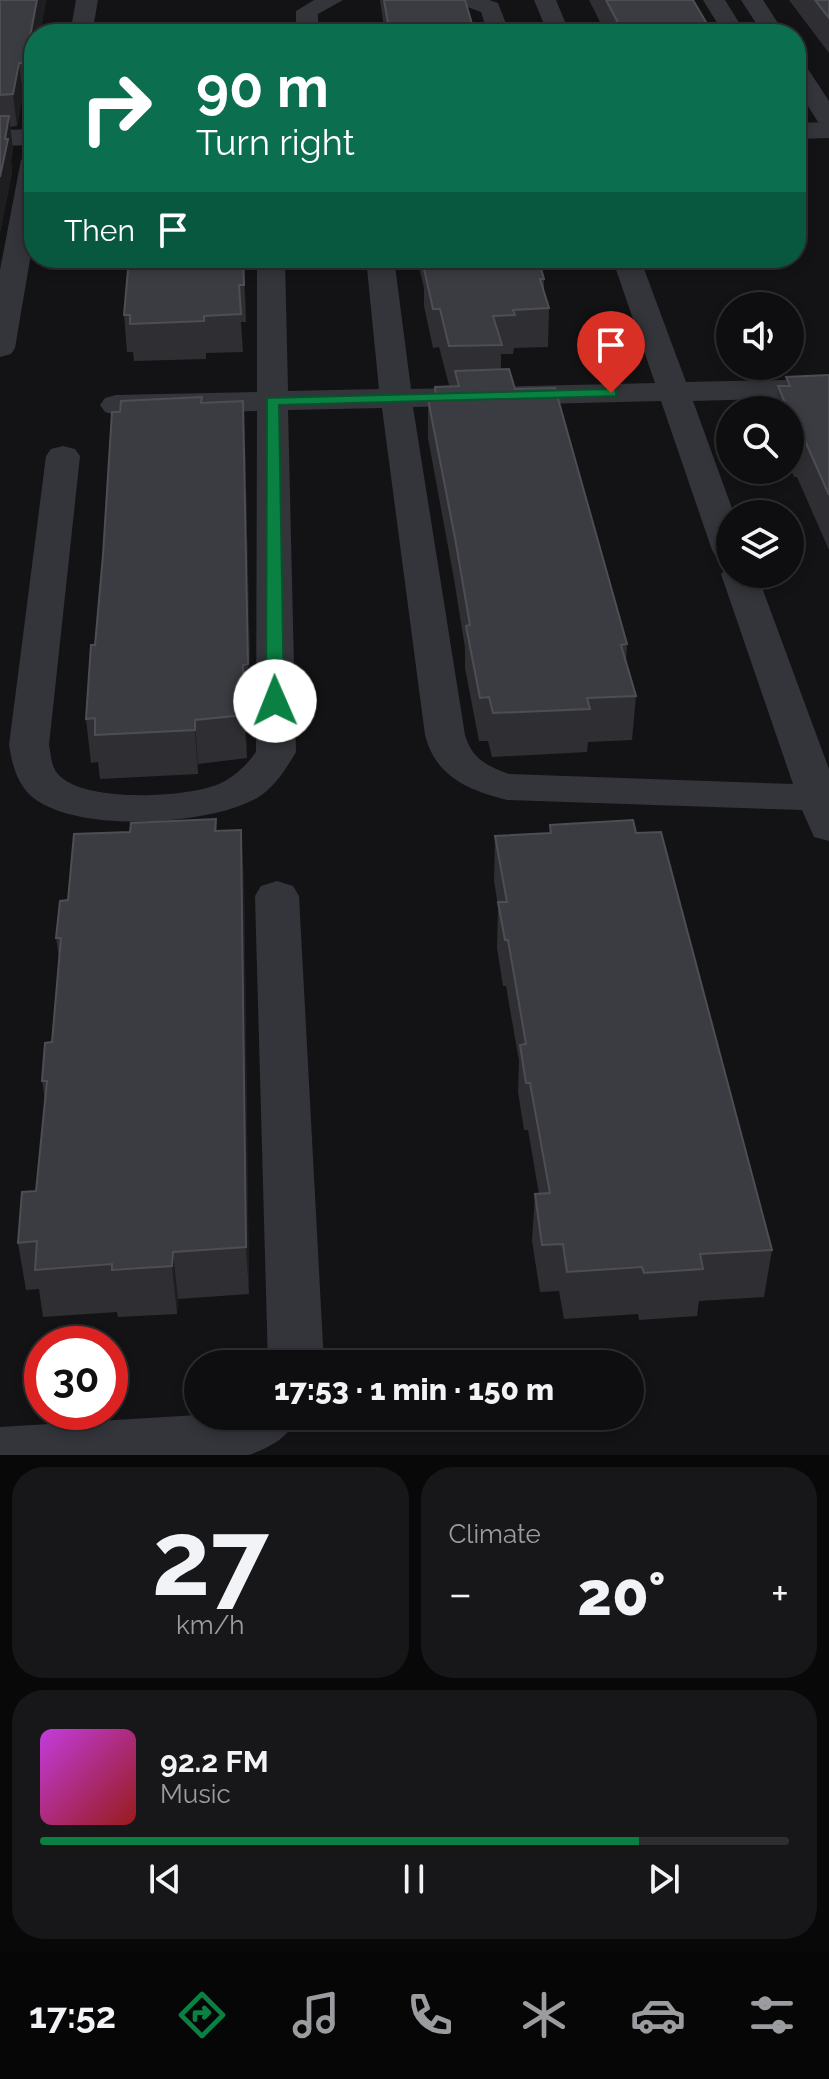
<!DOCTYPE html>
<html lang="en">
<head>
<meta charset="utf-8">
<style>
  :root { --surface:#0e0e10; --page:#171719; --text:#f1f3f6; --muted:#9b9c9f; --line:#2e2e30; --accent:#0b8043 }
  body { margin:0; font-family:Raleway,sans-serif; background:var(--page); color:var(--text); height:100vh; display:flex; flex-direction:column; font-size:30px; white-space:nowrap }
  * { box-sizing:border-box; margin:0 }
  p { font-size:26px; color:var(--muted) }
  .icon { flex:none; width:44px; height:44px; fill:none; stroke:currentColor; stroke-width:2; stroke-linecap:round; stroke-linejoin:round }
  .map { position:relative; height:1455px; overflow:hidden }
  .side { display:flex; flex-direction:column; gap:12px; padding:12px; background:#080809; flex:1 }
  .side>* { flex:none }
  .banner { position:absolute; left:24px; top:24px; width:782px; height:244px; border-radius:32px; box-shadow:0 4px 12px #0003,0 0 0 2px var(--line); background:#0b6e4f; color:#fff; overflow:hidden }
  .controls { position:absolute; left:716px; top:292px; display:grid; gap:16px }
  .controls a { display:grid; place-items:center; width:88px; height:88px; border-radius:50%; background:var(--surface); box-shadow:0 4px 12px #0003,0 0 0 2px var(--line); font-size:40px }
  .speed { position:absolute; left:24px; top:1326px; display:flex; gap:16px; font-size:40px; font-weight:700; text-align:center }
  .speed>* { display:grid; place-content:center; width:104px; height:104px; border-radius:50%; background:var(--surface); box-shadow:0 4px 12px #0003,0 0 0 2px var(--line); line-height:1 }
  .speed .limit { border:12px solid #d22; background:#fff; color:#111 }
  .pin { position:absolute; display:grid; place-items:center; width:68px; height:68px; color:#fff; margin:-82px -34px; border-radius:50% 50% 50% 0; rotate:-45deg; box-shadow:0 0 8px #0007 }
  .pin .icon { rotate:45deg }
  .me { position:absolute; width:88px; margin:-44px; rotate:359deg; stroke-linejoin:round; filter:drop-shadow(0 0 6px #0008) }
  .turn { display:flex; align-items:center; gap:28px; height:168px; padding:0 40px; font-size:36px }
  .turn .icon { width:104px; height:104px; stroke-width:2.5 }
  .turn b { display:block; font-size:56px; line-height:68px }
  .then { display:flex; align-items:center; height:76px; padding:0 40px; background:#0003; gap:16px; font-size:30px }
  .big { font-size:60px; font-weight:800; line-height:1.1 }
  .side .widget { flex:1; display:flex; flex-direction:column; justify-content:center; gap:12px; min-width:0; padding:0 28px; border-radius:32px; background:var(--page) }
  .side .dial { align-items:center; gap:0 }
  .dial b { font-size:104px; line-height:1 }
  .song { display:flex; align-items:center; gap:24px }
  .cover { width:96px; height:96px; border-radius:12px; background:linear-gradient(135deg,hsl(290 70% 55%),hsl(0 70% 35%)) }
  .played { height:8px; border-radius:4px; background:linear-gradient(90deg,var(--accent) 80%,var(--line) 80%) }
  .keys { display:flex; justify-content:space-around; direction:ltr }
  .heat { display:flex; justify-content:space-between; align-items:center; font-size:44px; direction:ltr }
  .side .tiles { flex:1; display:grid; gap:12px; grid-template-columns:1fr 1fr }
  .widget:last-child { grid-column:span 2 }
  .trip { position:absolute; left:184px; top:1350px; width:460px; height:80px; border-radius:40px; background:var(--surface); box-shadow:0 4px 12px #0003,0 0 0 2px var(--line); font-weight:800; line-height:80px; text-align:center }
  .tabs { display:flex; height:128px; justify-content:space-around; align-items:center; background:#060606; color:var(--muted) }
  .tabs .icon { width:56px; height:56px }
  .tabs .active { color:var(--accent) }
  .tabs b { font-size:36px; color:var(--text) }
  .map>svg:first-child { display:block }
</style>
</head>
<body>
<div class="map">
<svg width="829" height="1455" viewBox="0 0 829 1455">
  <rect width="100%" height="100%" fill="#131315"/>
  <g fill="none" stroke-linecap="round" stroke-linejoin="round">
    <g fill="#33353a" fill-rule="evenodd">
      <polygon points="76,0 98,0 92,34 70,34"/>
      <polygon points="314,0 343,0 318,14 318,34 296,34 296,11"/>
      <polygon points="459,0 489,0 498,3 510,34 488,34 481,12 462,5"/>
      <polygon points="534,0 556,0 570,34 548,34"/>
      <polygon points="703,0 725,0 746,34 724,34"/>
      <polygon points="741,0 763,0 785,34 763,34"/>
      <polygon points="796,61 804,63 829,101 829,124 818,122 796,87"/>
      <polygon points="34,152 34,236 15,348 11,354 0,357 0,270 21,160 25,155"/>
      <path d="M257,258H285L288,391L379,389L366,258H394L411,389L655,383L612,258H640L686,382L829,379V397L693,401L734,514H730V561L717,558L712,550L661,401L413,407L465,735C472,759 487,766 509,774L793,784L721,574L730,565V574H757L829,769V841L814,837L802,810L507,800C468,790 436,777 425,735L382,408L288,410L296,752C286,769 274,788 257,798C209,826 72,834 30,795C16,781 12,763 9,745L46,456L51,449L63,446L75,449L80,456L49,745C51,754 51,767 58,774C82,803 186,798 219,784C234,777 246,766 256,752L257,411L116,415L105,412L100,405L105,398L116,395L257,392Z"/>
      <polygon points="277,881 293,886 299,896 324,1364 268,1364 255,896 261,886"/>
      <path d="M198,1415L298,1416C287,1439 272,1446 249,1455H0V1427Z"/>
    </g>
    <g fill="#33353a" fill-rule="evenodd">
      <polygon points="829,122 829,138 796,139 796,123"/>
      <polygon points="34,129 34,145 0,146 0,130"/>
    </g>
  </g>
  <g fill="#2f2f33">
    <polygon points="0,0 46,0 40,34 34,34 28,94 23,94 17,126 10,127 13,149 11,161 12,172 0,232"/>
    <polygon points="380,0 465,0 475,34 385,34"/>
    <polygon points="589,0 693,0 713,34 606,34"/>
    <polygon points="789,0 829,0 829,53"/>
    <polygon points="129,258 244,258 246,322 241,322 243,352 206,353 206,359 134,361 133,352 127,352 124,315"/>
    <polygon points="417,258 538,258 544,279 544,291 549,308 548,347 514,348 513,354 501,354 501,370 515,389 627,644 626,663 636,696 632,740 588,742 587,752 492,757 488,741 479,741 465,668 465,648 454,579 428,438 428,399 435,398 435,387 455,386 455,385 449,385 439,347 433,348 424,306 424,288"/>
    <polygon points="829,375 829,550 797,477 794,477 790,468 790,410 775,410 778,386 785,386 786,377"/>
    <polygon points="202,403 245,440 251,707 245,708 247,758 198,764 198,774 100,779 98,762 91,763 86,719 95,645"/>
    <polygon points="216,819 217,831 244,875 249,1294 178,1299 177,1314 118,1317 117,1312 43,1317 39,1289 26,1290 18,1243 36,1191 45,1101 42,1081 52,1042 59,957 56,938 68,900 130,832"/>
    <polygon points="550,825 636,833 772,1250 764,1297 699,1301 697,1316 639,1320 638,1314 564,1319 559,1291 540,1292 532,1241 535,1194 539,1194 528,1130 524,1130 518,1092 519,1061 506,986 503,986 497,948 498,906 494,881 495,836 549,833"/>
  </g>
  <g fill="#1e1e21">
    <polygon points="37,0 46,0 40,34 34,34 34,64 28,94 25,63"/>
    <polygon points="19,63 23,94 17,126 13,94"/>
    <polygon points="9,116 13,149 11,161 12,172 0,232 0,177 5,139"/>
    <polygon points="243,258 244,258 246,322"/>
    <polygon points="243,401 245,440 251,707 248,664"/>
    <polygon points="243,665 245,708 247,758 244,715"/>
    <polygon points="195,720 198,764 198,774 195,730"/>
    <polygon points="241,830 244,875 249,1294 246,1247"/>
    <polygon points="173,1252 178,1299 177,1314 172,1266"/>
  </g>
  <g fill="#3b3c41" stroke="#4c4e53" stroke-width="2">
    <polygon points="0,0 37,0 25,63 19,63 13,94 0,95"/>
    <polygon points="384,0 465,0 475,34 390,34"/>
    <polygon points="606,0 693,0 713,34 624,34"/>
    <polygon points="815,0 829,0 829,18"/>
    <polygon points="0,116 9,116 5,139 8,139 0,177"/>
    <polygon points="129,258 243,258 244,285 239,285 241,314 204,316 204,321 130,324 130,315 124,315"/>
    <polygon points="426,258 538,258 544,279 540,279 549,308 513,310 515,315 493,316 502,345 449,346 440,309 433,309 424,269 428,268"/>
    <polygon points="509,369 515,389 555,388 627,644 621,645 636,696 587,698 590,709 493,713 489,697 480,698 466,626 470,625 455,538 428,399 436,398 435,387 459,386 455,371"/>
    <polygon points="829,375 829,495 803,436 799,436 790,415 790,410 788,410 778,386 790,386 786,377"/>
    <polygon points="202,397 201,403 243,401 248,664 243,665 244,715 195,720 195,730 95,735 95,718 86,719 91,645 95,645 103,555 112,412 120,412 121,401"/>
    <polygon points="216,819 215,831 241,830 246,1247 173,1252 172,1266 112,1270 112,1264 35,1270 37,1241 18,1243 22,1192 36,1191 47,1081 42,1081 45,1043 52,1042 61,938 56,938 60,901 68,900 74,834 130,832 131,823"/>
    <polygon points="633,820 636,833 661,832 772,1250 700,1254 703,1269 644,1273 642,1267 567,1272 563,1244 542,1245 535,1194 550,1193 530,1083 526,1083 520,1045 526,1044 508,940 505,940 498,902 507,902 495,836 551,833 550,825"/>
  </g>
  <polygon fill="#0b8043" stroke="#07532c" stroke-width="2" points="611,389 616,390 616,396 279,405 284,701 281,705 268,705 266,701 267,398"/>
</svg>
<div class="controls">
<a><svg class="icon" aria-label="sound" viewBox="0 0 24 24"><path d="M4 9h4l5-4v14l-5-4H4zM17 9q2 3 0 6"/></svg></a>
<a><svg class="icon" aria-label="search" viewBox="0 0 24 24"><circle cx="10" cy="10" r="6"/><path d="M15 15l6 6"/></svg></a>
<a><svg class="icon" aria-label="layers" viewBox="0 0 24 24"><path d="M12 4l9 5-9 5-9-5zM3 14l9 5 9-5"/></svg></a>
</div>
<div class="speed"><div class="limit">30</div></div>
<div class="pin" style="left:611px;top:393px;background:#d93025"><svg class="icon" aria-label="arrive" viewBox="0 0 24 24"><path d="M6 21V4h12l-3 4 3 4H6"/></svg></div>
<svg class="me" style="left:275px;top:701px" viewBox="-20 -20 40 40"><circle r="19" fill="#fff"/><path d="M0-13L10 11 0 6-10 11z" fill="#0b8043"/></svg>
<div class="trip">17:53 · 1 min · 150 m</div>
<div class="banner">
<div class="turn"><svg class="icon" aria-label="right" viewBox="0 0 24 24"><path d="M7 20v-9h11M14 6l5 5-5 5"/></svg><div><b>90 m</b>Turn right</div></div>
<div class="then">Then<svg class="icon" aria-label="arrive" viewBox="0 0 24 24"><path d="M6 21V4h12l-3 4 3 4H6"/></svg></div>
</div>
</div>
<section class="side">
<div class="tiles">
<div class="widget dial"><b>27</b><p>km/h</p></div>
<div class="widget"><p>Climate</p>
<div class="heat"><a>−</a><b class="big">20°</b><a>+</a></div>
</div>
<div class="widget">
<div class="song"><i class="cover"></i><div><b>92.2 FM</b><p>Music</p></div></div>
<div class="played"></div>
<div class="keys"><svg class="icon" aria-label="previous" viewBox="0 0 24 24"><path d="M18 5L8 12l10 7zM5 5v14"/></svg><svg class="icon" aria-label="pause" viewBox="0 0 24 24"><path d="M8 5v14M16 5v14"/></svg><svg class="icon" aria-label="next" viewBox="0 0 24 24"><path d="M6 5l10 7-10 7zM19 5v14"/></svg></div>
</div>
</div>
</section>
<nav class="tabs">
<b>17:52</b>
<svg class="icon active" aria-label="directions" viewBox="0 0 24 24"><path d="M12 3l9 9-9 9-9-9zM9 14v-3h6M13 9l2 2-2 2"/></svg>
<svg class="icon" aria-label="music" viewBox="0 0 24 24"><path d="M9 18V5l10-2v13"/><circle cx="6" cy="18" r="3"/><circle cx="16" cy="16" r="3"/></svg>
<svg class="icon" aria-label="phone" viewBox="0 0 24 24"><path d="M5 4h4l2 5-3 2q2 4 5 5l2-3 5 2v4C11 20 4 13 5 4z"/></svg>
<svg class="icon" aria-label="climate" viewBox="0 0 24 24"><path d="M12 3v18M4 7l16 10M4 17L20 7"/></svg>
<svg class="icon" aria-label="car" viewBox="0 0 24 24"><path d="M5 17H2v-5l4-1 3-4h7l3 4 3 1v5h-3M9 17h6M6 11h13"/><circle cx="7" cy="17" r="2"/><circle cx="17" cy="17" r="2"/></svg>
<svg class="icon" aria-label="filters" viewBox="0 0 24 24"><path d="M4 7h16M4 17h16"/><circle cx="9" cy="7" r="2"/><circle cx="15" cy="17" r="2"/></svg>
</nav>
</body>
</html>
